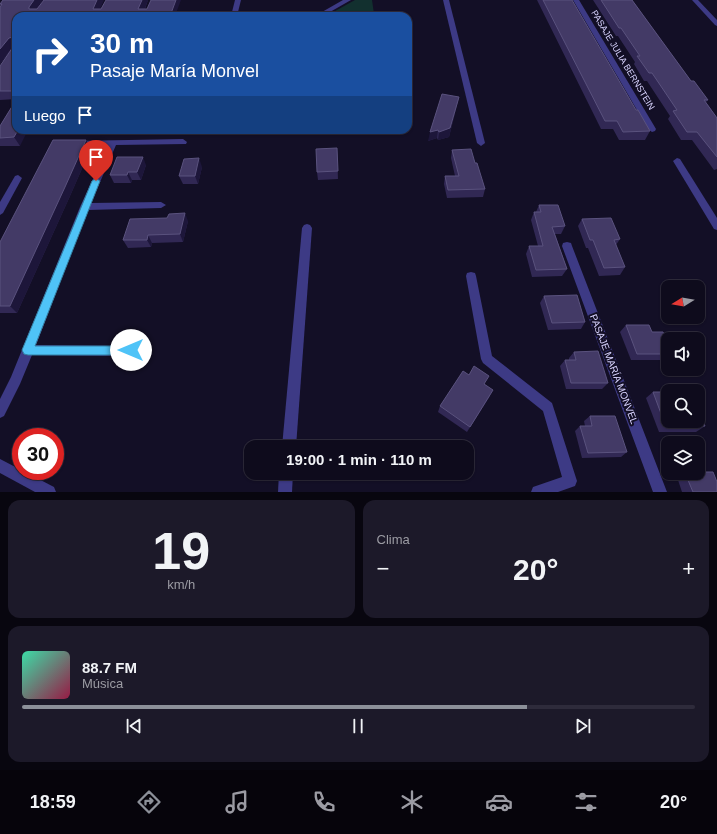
<!DOCTYPE html>
<html lang="es">
<head>
<meta charset="utf-8">
<style>
  :root { --surface:#0e0b1c; --page:#1c1929; --text:#f1f3f6; --muted:#9b9ba3; --line:#2e2b3b; --accent:#8c9099 }
  body { margin:0; font-family:Arial,sans-serif; background:var(--page); color:var(--text); height:100vh; display:flex; flex-direction:column; font-size:15px; white-space:nowrap }
  * { box-sizing:border-box; margin:0 }
  p { font-size:13px; color:var(--muted) }
  .icon { flex:none; width:22px; height:22px; fill:none; stroke:currentColor; stroke-width:2; stroke-linecap:round; stroke-linejoin:round }
  .map { position:relative; height:492px; overflow:hidden }
  .sheet { display:flex; flex-direction:column; gap:8px; padding:8px; background:#08060f; flex:1 }
  .sheet>* { flex:none }
  .hud { position:absolute; left:12px; top:12px; width:400px; height:122px; border-radius:12px; box-shadow:0 1px 3px #0004,0 0 0 1px var(--line); background:#1a4fa0; color:#fff; overflow:hidden }
  .needle { width:26px; rotate:259deg }
  .buttons { position:absolute; left:661px; top:280px; display:grid; gap:8px }
  .buttons a { display:grid; place-items:center; width:44px; height:44px; border-radius:8px; background:var(--surface); box-shadow:0 1px 3px #0004,0 0 0 1px var(--line); font-size:20px }
  .speed { position:absolute; left:12px; top:428px; display:flex; gap:8px; font-size:20px; font-weight:700; text-align:center }
  .speed>* { display:grid; place-content:center; width:52px; height:52px; border-radius:50%; background:var(--surface); box-shadow:0 1px 3px #0004,0 0 0 1px var(--line); line-height:1 }
  .speed .limit { border:6px solid #d22; background:#fff; color:#111 }
  .pin { position:absolute; display:grid; place-items:center; width:34px; height:34px; color:#fff; margin:-41px -17px; border-radius:50% 50% 50% 0; rotate:-45deg; box-shadow:0 0 4px #0007 }
  .pin .icon { rotate:45deg }
  .me { position:absolute; width:44px; margin:-22px; rotate:270deg; stroke-linejoin:round; filter:drop-shadow(0 0 3px #0008) }
  .turn { display:flex; align-items:center; gap:14px; height:84px; padding:0 12px; font-size:18px }
  .turn .icon { width:52px; height:52px; stroke-width:2.5 }
  .turn b { display:block; font-size:28px; line-height:34px }
  .then { display:flex; align-items:center; height:38px; padding:0 12px; background:#0003; gap:8px; font-size:15px }
  .big { font-size:30px; font-weight:700; line-height:1.1 }
  .sheet .card { flex:1; display:flex; flex-direction:column; justify-content:center; gap:6px; min-width:0; padding:0 14px; border-radius:12px; background:var(--page) }
  .sheet .dial { align-items:center; gap:0 }
  .dial b { font-size:52px; line-height:1 }
  .song { display:flex; align-items:center; gap:12px }
  .cover { width:48px; height:48px; border-radius:6px; background:linear-gradient(135deg,hsl(160 70% 55%),hsl(340 70% 35%)) }
  .played { height:4px; border-radius:2px; background:linear-gradient(90deg,var(--accent) 75%,var(--line) 75%) }
  .keys { display:flex; justify-content:space-around; direction:ltr }
  .heat { display:flex; justify-content:space-between; align-items:center; font-size:22px; direction:ltr }
  .sheet .tiles { flex:1; display:grid; gap:8px; grid-template-columns:1fr 1fr }
  .card:last-child { grid-column:span 2 }
  .trip { position:absolute; left:244px; top:440px; width:230px; height:40px; border-radius:12px; background:var(--surface); box-shadow:0 1px 3px #0004,0 0 0 1px var(--line); font-weight:700; line-height:40px; text-align:center }
  .tab-bar { display:flex; height:64px; justify-content:space-around; align-items:center; background:#06040b; color:var(--muted) }
  .tab-bar .icon { width:28px; height:28px }
  .tab-bar .selected { color:var(--accent) }
  .tab-bar b { font-size:18px; color:var(--text) }
  .map>svg:first-child { display:block }
</style>
</head>
<body>
<div class="map">
<svg width="717" height="492" viewBox="0 0 717 492">
  <rect width="100%" height="100%" fill="#130f26"/>
  <polygon fill="#12302f" points="355,0 372,0 374,14 328,15"/>
  <g fill="none" stroke-linecap="round" stroke-linejoin="round">
    <g fill="#3d3a85" fill-rule="evenodd">
      <polygon points="235,0 241,0 237,16 231,16"/>
      <polygon points="343,0 351,0 323,16 315,16"/>
      <polygon points="443,0 449,0 485,143 481,146 477,143"/>
      <polygon points="573,0 579,0 656,129 655,131 652,132 648,129"/>
      <polygon points="692,0 698,0 717,20 717,26 715,25"/>
      <polygon points="183,139 187,142 186,144 116,145 91,203 161,202 166,205 161,208 88,210 36,345 131,346 135,347 137,351 135,355 131,356 32,355 20,384 4,416 0,418 0,399 11,377 80,207 108,146 76,146 72,143 73,141"/>
      <polygon points="677,158 680,159 717,218 717,230 714,229 673,161"/>
      <polygon points="18,175 22,178 3,213 0,215 0,202 15,176"/>
      <polygon points="307,224 310,225 312,228 296,447 282,447 302,228 304,225"/>
      <polygon points="567,242 571,243 572,246 667,492 653,492 562,246 563,243"/>
      <polygon points="471,272 475,273 476,276 492,356 552,403 577,481 575,486 558,492 531,492 533,487 562,477 543,411 483,363 481,359 466,276 467,273"/>
      <polygon points="0,459 54,487 56,492 35,492 0,473"/>
      <polygon points="279,473 293,473 292,492 278,492"/>
    </g>
  </g>
  <g fill="#312854">
    <polygon points="3,0 43,0 37,9 100,9 148,0 145,9 175,16 16,16 16,99 0,100 0,66 13,47 0,64 0,7 1,6 0,4"/>
    <polygon points="537,0 572,0 636,110 650,131 645,140 619,140 613,129 601,129"/>
    <polygon points="593,0 632,0 691,81 708,100 706,102 717,118 717,169 714,170 692,140 681,140 668,119 670,116 647,81 644,81 634,64 635,62 618,36 616,36"/>
    <polygon points="459,97 449,137 438,140 437,138 428,141"/>
    <polygon points="16,100 20,146 0,146 0,126"/>
    <polygon points="91,148 70,196 17,313 0,313 0,242"/>
    <polygon points="337,148 338,179 318,180 317,172"/>
    <polygon points="452,150 475,163 485,189 483,197 447,198 444,184 445,176 455,176 451,158"/>
    <polygon points="146,165 141,180 132,180 131,183 114,183 110,175"/>
    <polygon points="202,167 198,184 183,184 179,176"/>
    <polygon points="539,205 565,226 561,234 555,234 567,269 562,276 532,277 526,254 529,246 538,246 531,220 534,212 536,212"/>
    <polygon points="582,219 620,239 616,245 625,267 620,275 599,276 588,248 586,248 578,226"/>
    <polygon points="188,221 183,242 152,243 151,247 128,248 123,240"/>
    <polygon points="544,296 585,322 581,329 548,330 540,303"/>
    <polygon points="626,325 652,332 668,344 668,358 665,360 631,360 620,332"/>
    <polygon points="574,352 608,383 602,389 566,389 560,366 565,360 569,360 569,358"/>
    <polygon points="485,384 490,396 467,432 438,412 440,406"/>
    <polygon points="653,392 705,426 696,432 659,432 646,398"/>
    <polygon points="590,416 627,452 621,457 582,458 575,431 580,426 585,426 584,421"/>
    <polygon points="683,473 698,473 717,492 682,492 677,477"/>
  </g>
  <g fill="#1d163a">
    <polygon points="34,0 43,0 33,15 29,9 29,7"/>
    <polygon points="97,0 104,0 97,16 93,9"/>
    <polygon points="142,0 148,0 142,16 138,9"/>
    <polygon points="176,0 181,0 175,16 170,16"/>
    <polygon points="13,37 13,46 0,64 0,49 9,38"/>
    <polygon points="459,97 449,137 438,140 439,132"/>
    <polygon points="18,130 28,130 20,146 14,137"/>
    <polygon points="438,130 437,138 428,141 430,132"/>
    <polygon points="86,140 91,148 70,196 17,313 10,306"/>
    <polygon points="143,157 146,165 141,180 137,172"/>
    <polygon points="199,158 202,167 198,184 195,176"/>
    <polygon points="128,172 132,180 131,183 127,175"/>
    <polygon points="185,213 188,221 183,242 180,234"/>
    <polygon points="148,235 152,243 151,247 147,240"/>
    <polygon points="493,390 490,396 467,432 470,427"/>
  </g>
  <g fill="#433a66" stroke="#5a527e">
    <polygon points="3,0 34,0 29,7 29,9 37,9 44,0 97,0 93,9 101,9 106,0 142,0 138,9 147,9 151,0 176,0 170,16 16,16 16,91 0,91 0,66 13,47 13,37 9,38 0,49 0,7 2,4 0,4"/>
    <polygon points="543,0 572,0 636,110 638,110 650,131 623,132 617,121 605,121"/>
    <polygon points="601,0 632,0 691,81 694,81 708,100 704,100 717,118 717,157 697,132 687,132 673,111 677,110 652,73 649,73 637,56 640,56 621,28 619,28"/>
    <polygon points="442,94 459,97 450,128 439,132 438,130 430,132"/>
    <polygon points="16,100 16,130 18,130 14,137 0,138 0,126"/>
    <polygon points="53,140 86,140 65,187 10,306 0,306 0,242"/>
    <polygon points="337,148 338,171 317,172 316,149"/>
    <polygon points="471,149 475,163 477,163 485,189 448,190 445,176 459,176 452,150"/>
    <polygon points="117,157 143,157 137,172 128,172 127,175 110,175"/>
    <polygon points="199,158 195,176 179,176 184,159"/>
    <polygon points="539,205 558,205 565,226 552,227 567,269 536,270 529,246 543,246 534,212 541,212"/>
    <polygon points="185,213 180,234 148,235 147,240 123,240 130,219 167,218 169,214"/>
    <polygon points="611,218 620,239 614,240 625,267 604,268 593,240 590,240 582,219"/>
    <polygon points="577,295 585,322 552,323 544,296"/>
    <polygon points="626,325 649,325 652,332 663,332 668,344 668,354 637,354"/>
    <polygon points="598,351 608,383 571,383 565,360 576,360 574,352"/>
    <polygon points="474,366 489,376 484,384 493,390 470,427 440,406 463,371 469,375"/>
    <polygon points="653,392 668,392 668,421 698,421 698,411 705,426 666,427"/>
    <polygon points="590,416 615,416 627,452 588,453 580,426 592,426"/>
    <polygon points="698,472 713,472 717,482 717,492 693,492 685,473 698,473"/>
  </g>
  <polygon fill="#4fc3f7" stroke="#337fa1" points="96,178 100,181 35,346 131,346 135,347 136,350 135,354 131,355 28,355 24,354 22,350 92,181"/>
  <g text-anchor="middle" dominant-baseline="central" stroke-width="4" stroke-linejoin="round" paint-order="stroke">
    <g font-size="9" fill="#d9d4ff" stroke="#130f26">
      <text transform="translate(623 60) rotate(59)">PASAJE JULIA BERNSTEIN</text>
    </g>
    <g font-size="10" fill="#d9d4ff" stroke="#130f26">
      <text transform="translate(614 369) rotate(69)">PASAJE MARÍA MONVEL</text>
    </g>
  </g>
</svg>
<div class="buttons">
<a><svg class="needle" viewBox="-14 -14 28 28"><path d="M0-13l5 13h-10z" fill="#e53935"/><path d="M0 13l5-13h-10z" fill="#9b9ba3"/></svg></a>
<a><svg class="icon" aria-label="sound" viewBox="0 0 24 24"><path d="M4 9h4l5-4v14l-5-4H4zM17 9q2 3 0 6"/></svg></a>
<a><svg class="icon" aria-label="search" viewBox="0 0 24 24"><circle cx="10" cy="10" r="6"/><path d="M15 15l6 6"/></svg></a>
<a><svg class="icon" aria-label="layers" viewBox="0 0 24 24"><path d="M12 4l9 5-9 5-9-5zM3 14l9 5 9-5"/></svg></a>
</div>
<div class="speed"><div class="limit">30</div></div>
<div class="pin" style="left:96px;top:181px;background:#d93025"><svg class="icon" aria-label="arrive" viewBox="0 0 24 24"><path d="M6 21V4h12l-3 4 3 4H6"/></svg></div>
<svg class="me" style="left:131px;top:350px" viewBox="-20 -20 40 40"><circle r="19" fill="#fff"/><path d="M0-13L10 11 0 6-10 11z" fill="#4fc3f7"/></svg>
<div class="trip">19:00 · 1 min · 110 m</div>
<div class="hud">
<div class="turn"><svg class="icon" aria-label="right" viewBox="0 0 24 24"><path d="M7 20v-9h11M14 6l5 5-5 5"/></svg><div><b>30 m</b>Pasaje María Monvel</div></div>
<div class="then">Luego<svg class="icon" aria-label="arrive" viewBox="0 0 24 24"><path d="M6 21V4h12l-3 4 3 4H6"/></svg></div>
</div>
</div>
<section class="sheet">
<div class="tiles">
<div class="card dial"><b>19</b><p>km/h</p></div>
<div class="card"><p>Clima</p>
<div class="heat"><a>−</a><b class="big">20°</b><a>+</a></div>
</div>
<div class="card">
<div class="song"><i class="cover"></i><div><b>88.7 FM</b><p>Música</p></div></div>
<div class="played"></div>
<div class="keys"><svg class="icon" aria-label="previous" viewBox="0 0 24 24"><path d="M18 5L8 12l10 7zM5 5v14"/></svg><svg class="icon" aria-label="pause" viewBox="0 0 24 24"><path d="M8 5v14M16 5v14"/></svg><svg class="icon" aria-label="next" viewBox="0 0 24 24"><path d="M6 5l10 7-10 7zM19 5v14"/></svg></div>
</div>
</div>
</section>
<nav class="tab-bar">
<b>18:59</b>
<svg class="icon selected" aria-label="directions" viewBox="0 0 24 24"><path d="M12 3l9 9-9 9-9-9zM9 14v-3h6M13 9l2 2-2 2"/></svg>
<svg class="icon" aria-label="music" viewBox="0 0 24 24"><path d="M9 18V5l10-2v13"/><circle cx="6" cy="18" r="3"/><circle cx="16" cy="16" r="3"/></svg>
<svg class="icon" aria-label="phone" viewBox="0 0 24 24"><path d="M5 4h4l2 5-3 2q2 4 5 5l2-3 5 2v4C11 20 4 13 5 4z"/></svg>
<svg class="icon" aria-label="climate" viewBox="0 0 24 24"><path d="M12 3v18M4 7l16 10M4 17L20 7"/></svg>
<svg class="icon" aria-label="car" viewBox="0 0 24 24"><path d="M5 17H2v-5l4-1 3-4h7l3 4 3 1v5h-3M9 17h6M6 11h13"/><circle cx="7" cy="17" r="2"/><circle cx="17" cy="17" r="2"/></svg>
<svg class="icon" aria-label="filters" viewBox="0 0 24 24"><path d="M4 7h16M4 17h16"/><circle cx="9" cy="7" r="2"/><circle cx="15" cy="17" r="2"/></svg>
<b>20°</b>
</nav>
</body>
</html>
